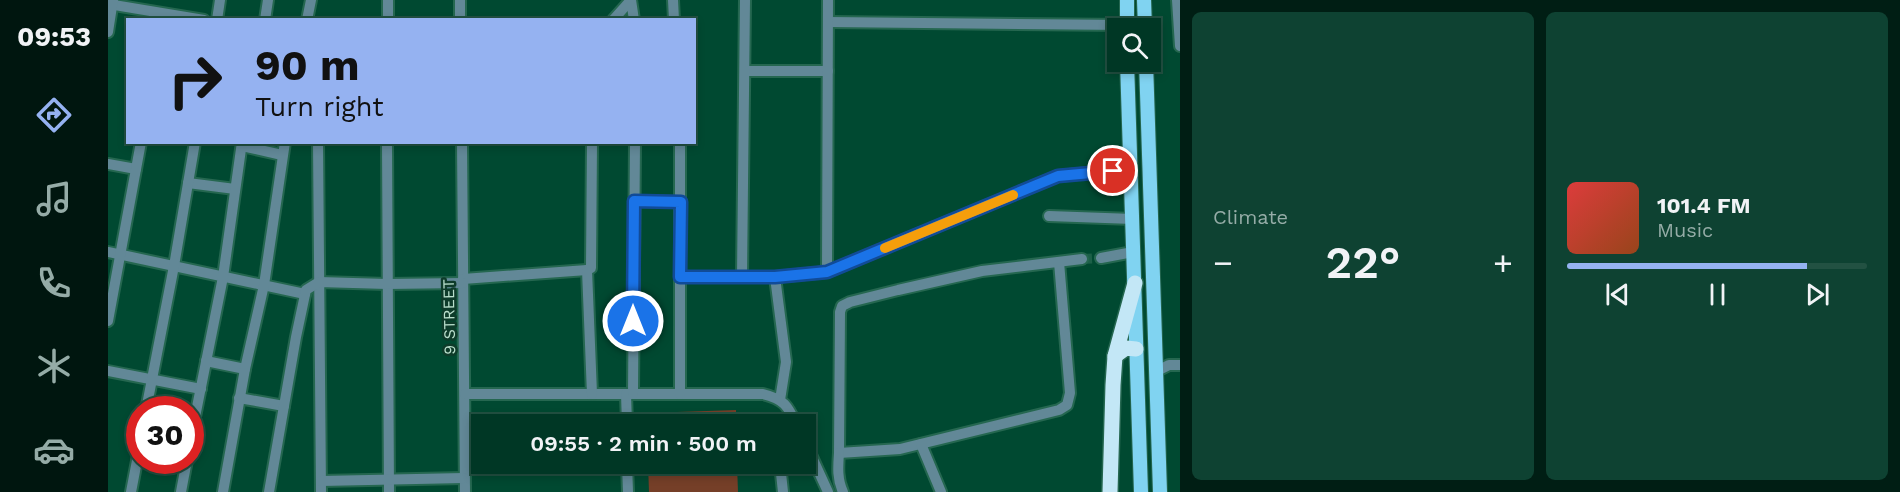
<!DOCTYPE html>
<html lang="en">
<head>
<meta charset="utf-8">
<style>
  :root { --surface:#003725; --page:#0e4232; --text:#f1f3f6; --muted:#95aca7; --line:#225142; --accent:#95b2f1 }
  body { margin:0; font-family:"Work Sans",sans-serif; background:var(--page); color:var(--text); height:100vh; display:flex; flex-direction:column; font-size:22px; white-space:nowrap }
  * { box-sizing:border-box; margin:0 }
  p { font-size:20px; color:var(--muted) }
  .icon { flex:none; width:33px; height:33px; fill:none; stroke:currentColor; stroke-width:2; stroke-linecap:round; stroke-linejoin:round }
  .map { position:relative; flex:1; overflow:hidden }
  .side { display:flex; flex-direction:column; gap:12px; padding:12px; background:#001e14; width:720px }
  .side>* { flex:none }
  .banner { position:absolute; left:18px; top:18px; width:570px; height:126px; border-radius:0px; box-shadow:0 3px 9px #0003,0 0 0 2px var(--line); background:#95b2f1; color:#111; overflow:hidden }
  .fabs { position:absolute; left:999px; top:18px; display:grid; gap:12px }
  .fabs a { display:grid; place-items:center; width:54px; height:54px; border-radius:0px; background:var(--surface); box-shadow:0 3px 9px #0003,0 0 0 2px var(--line); font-size:30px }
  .speed { position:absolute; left:18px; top:396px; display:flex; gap:12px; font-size:30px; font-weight:700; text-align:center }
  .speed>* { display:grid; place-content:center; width:78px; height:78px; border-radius:50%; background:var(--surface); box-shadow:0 3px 9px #0003,0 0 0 2px var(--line); line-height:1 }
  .speed .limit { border:9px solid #d22; background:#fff; color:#111 }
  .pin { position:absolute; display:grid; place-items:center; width:51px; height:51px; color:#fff; margin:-26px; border:3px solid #fff; border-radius:50%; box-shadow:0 2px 6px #0007 }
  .me { position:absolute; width:66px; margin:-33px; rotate:0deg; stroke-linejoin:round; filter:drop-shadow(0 0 4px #0008) }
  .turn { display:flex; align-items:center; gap:21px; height:126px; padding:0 30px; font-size:27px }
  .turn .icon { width:78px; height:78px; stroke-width:2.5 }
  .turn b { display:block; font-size:42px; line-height:51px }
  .big { font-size:45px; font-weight:600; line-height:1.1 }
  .side .widget { flex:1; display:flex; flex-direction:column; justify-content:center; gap:9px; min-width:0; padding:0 21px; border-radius:9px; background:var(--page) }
  .song { display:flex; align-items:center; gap:18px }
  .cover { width:72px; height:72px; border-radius:9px; background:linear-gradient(135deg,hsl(0 70% 55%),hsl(20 70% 35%)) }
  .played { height:6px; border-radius:3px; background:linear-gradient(90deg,var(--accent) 80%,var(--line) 80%) }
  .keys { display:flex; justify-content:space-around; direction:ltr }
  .heat { display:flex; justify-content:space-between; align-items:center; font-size:33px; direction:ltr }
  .side .tiles { flex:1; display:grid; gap:12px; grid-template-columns:repeat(2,1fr) }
  .trip { position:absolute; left:363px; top:414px; width:345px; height:60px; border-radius:0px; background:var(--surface); box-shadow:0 3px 9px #0003,0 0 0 2px var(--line); font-weight:600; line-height:60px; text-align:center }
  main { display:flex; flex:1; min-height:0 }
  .menu { display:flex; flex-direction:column; width:108px; justify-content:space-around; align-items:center; background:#00160f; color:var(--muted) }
  .menu .icon { width:42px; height:42px }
  .menu .selected { color:var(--accent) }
  .menu b { font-size:27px; color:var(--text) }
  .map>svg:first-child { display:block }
</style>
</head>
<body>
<main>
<nav class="menu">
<b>09:53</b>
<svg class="icon selected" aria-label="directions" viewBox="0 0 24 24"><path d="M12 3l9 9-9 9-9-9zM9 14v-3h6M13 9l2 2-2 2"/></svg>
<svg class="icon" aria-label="music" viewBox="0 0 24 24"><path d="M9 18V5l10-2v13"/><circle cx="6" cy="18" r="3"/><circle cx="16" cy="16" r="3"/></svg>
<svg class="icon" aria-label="phone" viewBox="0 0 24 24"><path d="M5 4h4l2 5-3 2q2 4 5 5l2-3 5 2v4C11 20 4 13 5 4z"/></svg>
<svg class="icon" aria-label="climate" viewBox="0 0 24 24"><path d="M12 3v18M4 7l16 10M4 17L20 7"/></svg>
<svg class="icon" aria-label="car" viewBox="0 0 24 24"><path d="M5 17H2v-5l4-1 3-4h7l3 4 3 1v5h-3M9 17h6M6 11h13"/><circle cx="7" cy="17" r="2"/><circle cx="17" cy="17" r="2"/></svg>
</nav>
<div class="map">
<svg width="1072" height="492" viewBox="0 0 1072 492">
  <rect width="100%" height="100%" fill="#004931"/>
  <g fill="#753f28">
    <polygon points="628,410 628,424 539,424 539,413"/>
    <polygon points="540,464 629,464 630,492 541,492"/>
  </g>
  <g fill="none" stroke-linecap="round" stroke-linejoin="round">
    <polyline stroke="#1c6048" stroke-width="10" stroke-dasharray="10 5" stroke-linecap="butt" points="974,259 993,258"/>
    <g stroke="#256750" stroke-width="14">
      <g id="minor">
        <polyline points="352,0 352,20"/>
        <polyline points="523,0 526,20"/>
        <polyline points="565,0 566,20"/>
        <polyline points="1069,0 1072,46"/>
        <polyline points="0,4 96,20"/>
        <polyline points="109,20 112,0"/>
        <polyline points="157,20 160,0"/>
        <polyline points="199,20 203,0"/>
        <polyline points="280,20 280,0"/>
        <polyline points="505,20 523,0"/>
        <polyline points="720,22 1019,25"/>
        <polyline points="0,32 5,0"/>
        <polyline points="637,71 720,71"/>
        <polyline points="210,142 213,492"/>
        <polyline points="279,142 281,492"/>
        <polyline points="354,142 357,492"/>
        <polyline points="134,146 174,155"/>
        <polyline points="0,164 28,169"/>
        <polyline points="80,183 127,189"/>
        <polyline points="526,201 573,202"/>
        <polyline points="941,216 1025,219"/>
        <polyline points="0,252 197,294"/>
        <polyline points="993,258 1025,252"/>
        <polyline points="951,262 962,393 959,405 951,410 792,449 731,453 732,312 734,306 742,302 790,290 874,271 974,259"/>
        <polyline points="719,272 720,0"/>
        <polyline points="572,277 667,277 719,272 950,176 1023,169"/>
        <polyline points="634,277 637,0"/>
        <polyline points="667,277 678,362 672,400"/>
        <polyline points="355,279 479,270"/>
        <polyline points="0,321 33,142"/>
        <polyline points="98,361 137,369"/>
        <polyline points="0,371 93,389"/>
        <polyline points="1049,371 1061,365 1072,365"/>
        <path d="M357,394H655C676,399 680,406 688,424"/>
        <polyline points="484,394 479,270 483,268 484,142"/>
        <polyline points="518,394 519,424"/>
        <polyline points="525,394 527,142"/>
        <polyline points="572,394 572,142"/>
        <polyline points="131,398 176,406"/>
        <polyline points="38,410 66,266 87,142"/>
        <polyline points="82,442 115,277 134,142"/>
        <polyline points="698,444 720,492"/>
        <polyline points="813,444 833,492"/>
        <path d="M731,453C730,467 729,479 735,492"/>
        <polyline points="519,464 520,492"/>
        <polyline points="672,464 675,492"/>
        <polyline points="213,481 356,478"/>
        <polyline points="23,492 32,445"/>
        <polyline points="73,492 79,460"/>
        <polyline points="115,492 137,369 156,285 177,142"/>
        <polyline points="161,492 188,337 198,290 211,282 279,284 355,283"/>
      </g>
    </g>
    <g stroke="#256750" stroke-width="16">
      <g id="major">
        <polyline points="1019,0 1019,28"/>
        <polyline points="1036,0 1037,28"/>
        <polyline points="1019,62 1033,492"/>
        <polyline points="1038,62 1052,492"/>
      </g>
    </g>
    <g stroke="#256750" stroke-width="18">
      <g id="highway">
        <polyline points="1007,356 1018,348 1028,349"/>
        <polyline points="1002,492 1005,385 1007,356 1027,283"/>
      </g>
    </g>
    <use href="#minor" stroke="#628897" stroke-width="10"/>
    <use href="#major" stroke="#80d3f1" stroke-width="14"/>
    <use href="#highway" stroke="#c3e7f6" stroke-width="15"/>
  </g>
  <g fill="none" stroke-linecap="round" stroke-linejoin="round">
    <g stroke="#114b97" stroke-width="15">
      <polyline id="route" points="525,321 526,201 573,202 572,277 667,277 719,272 950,176 1005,171"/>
    </g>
    <use href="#route" stroke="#1a73e8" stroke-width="10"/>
    <polyline stroke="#f59e0b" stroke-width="10" points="777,248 905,195"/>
  </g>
  <g text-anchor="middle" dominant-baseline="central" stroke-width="5" stroke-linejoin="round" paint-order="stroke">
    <g font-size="16" fill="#b9dfcc" stroke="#0e3b2a">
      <text transform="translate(341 317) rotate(-91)">9 STREET</text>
    </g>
  </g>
</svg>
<div class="fabs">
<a><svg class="icon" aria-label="search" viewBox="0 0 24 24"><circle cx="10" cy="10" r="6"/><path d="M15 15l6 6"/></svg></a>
</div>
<div class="speed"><div class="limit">30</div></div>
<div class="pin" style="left:1005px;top:171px;background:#d93025"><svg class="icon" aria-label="arrive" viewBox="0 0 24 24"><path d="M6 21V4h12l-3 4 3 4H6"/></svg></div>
<svg class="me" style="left:525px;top:321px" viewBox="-20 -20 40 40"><circle r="17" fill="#1a73e8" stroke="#fff" stroke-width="3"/><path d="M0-11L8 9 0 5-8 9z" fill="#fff"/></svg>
<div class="trip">09:55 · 2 min · 500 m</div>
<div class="banner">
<div class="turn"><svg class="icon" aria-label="right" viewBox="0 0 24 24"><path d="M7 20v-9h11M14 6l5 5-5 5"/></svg><div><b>90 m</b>Turn right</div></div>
</div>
</div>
<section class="side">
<div class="tiles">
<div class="widget"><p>Climate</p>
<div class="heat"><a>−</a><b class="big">22°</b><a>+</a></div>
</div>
<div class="widget">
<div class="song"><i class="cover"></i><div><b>101.4 FM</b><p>Music</p></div></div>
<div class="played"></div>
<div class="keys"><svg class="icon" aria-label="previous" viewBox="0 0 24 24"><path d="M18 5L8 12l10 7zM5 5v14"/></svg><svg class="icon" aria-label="pause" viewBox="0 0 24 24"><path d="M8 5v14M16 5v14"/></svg><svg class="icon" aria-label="next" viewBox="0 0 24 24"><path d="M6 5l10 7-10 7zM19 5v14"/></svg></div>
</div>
</div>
</section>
</main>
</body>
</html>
